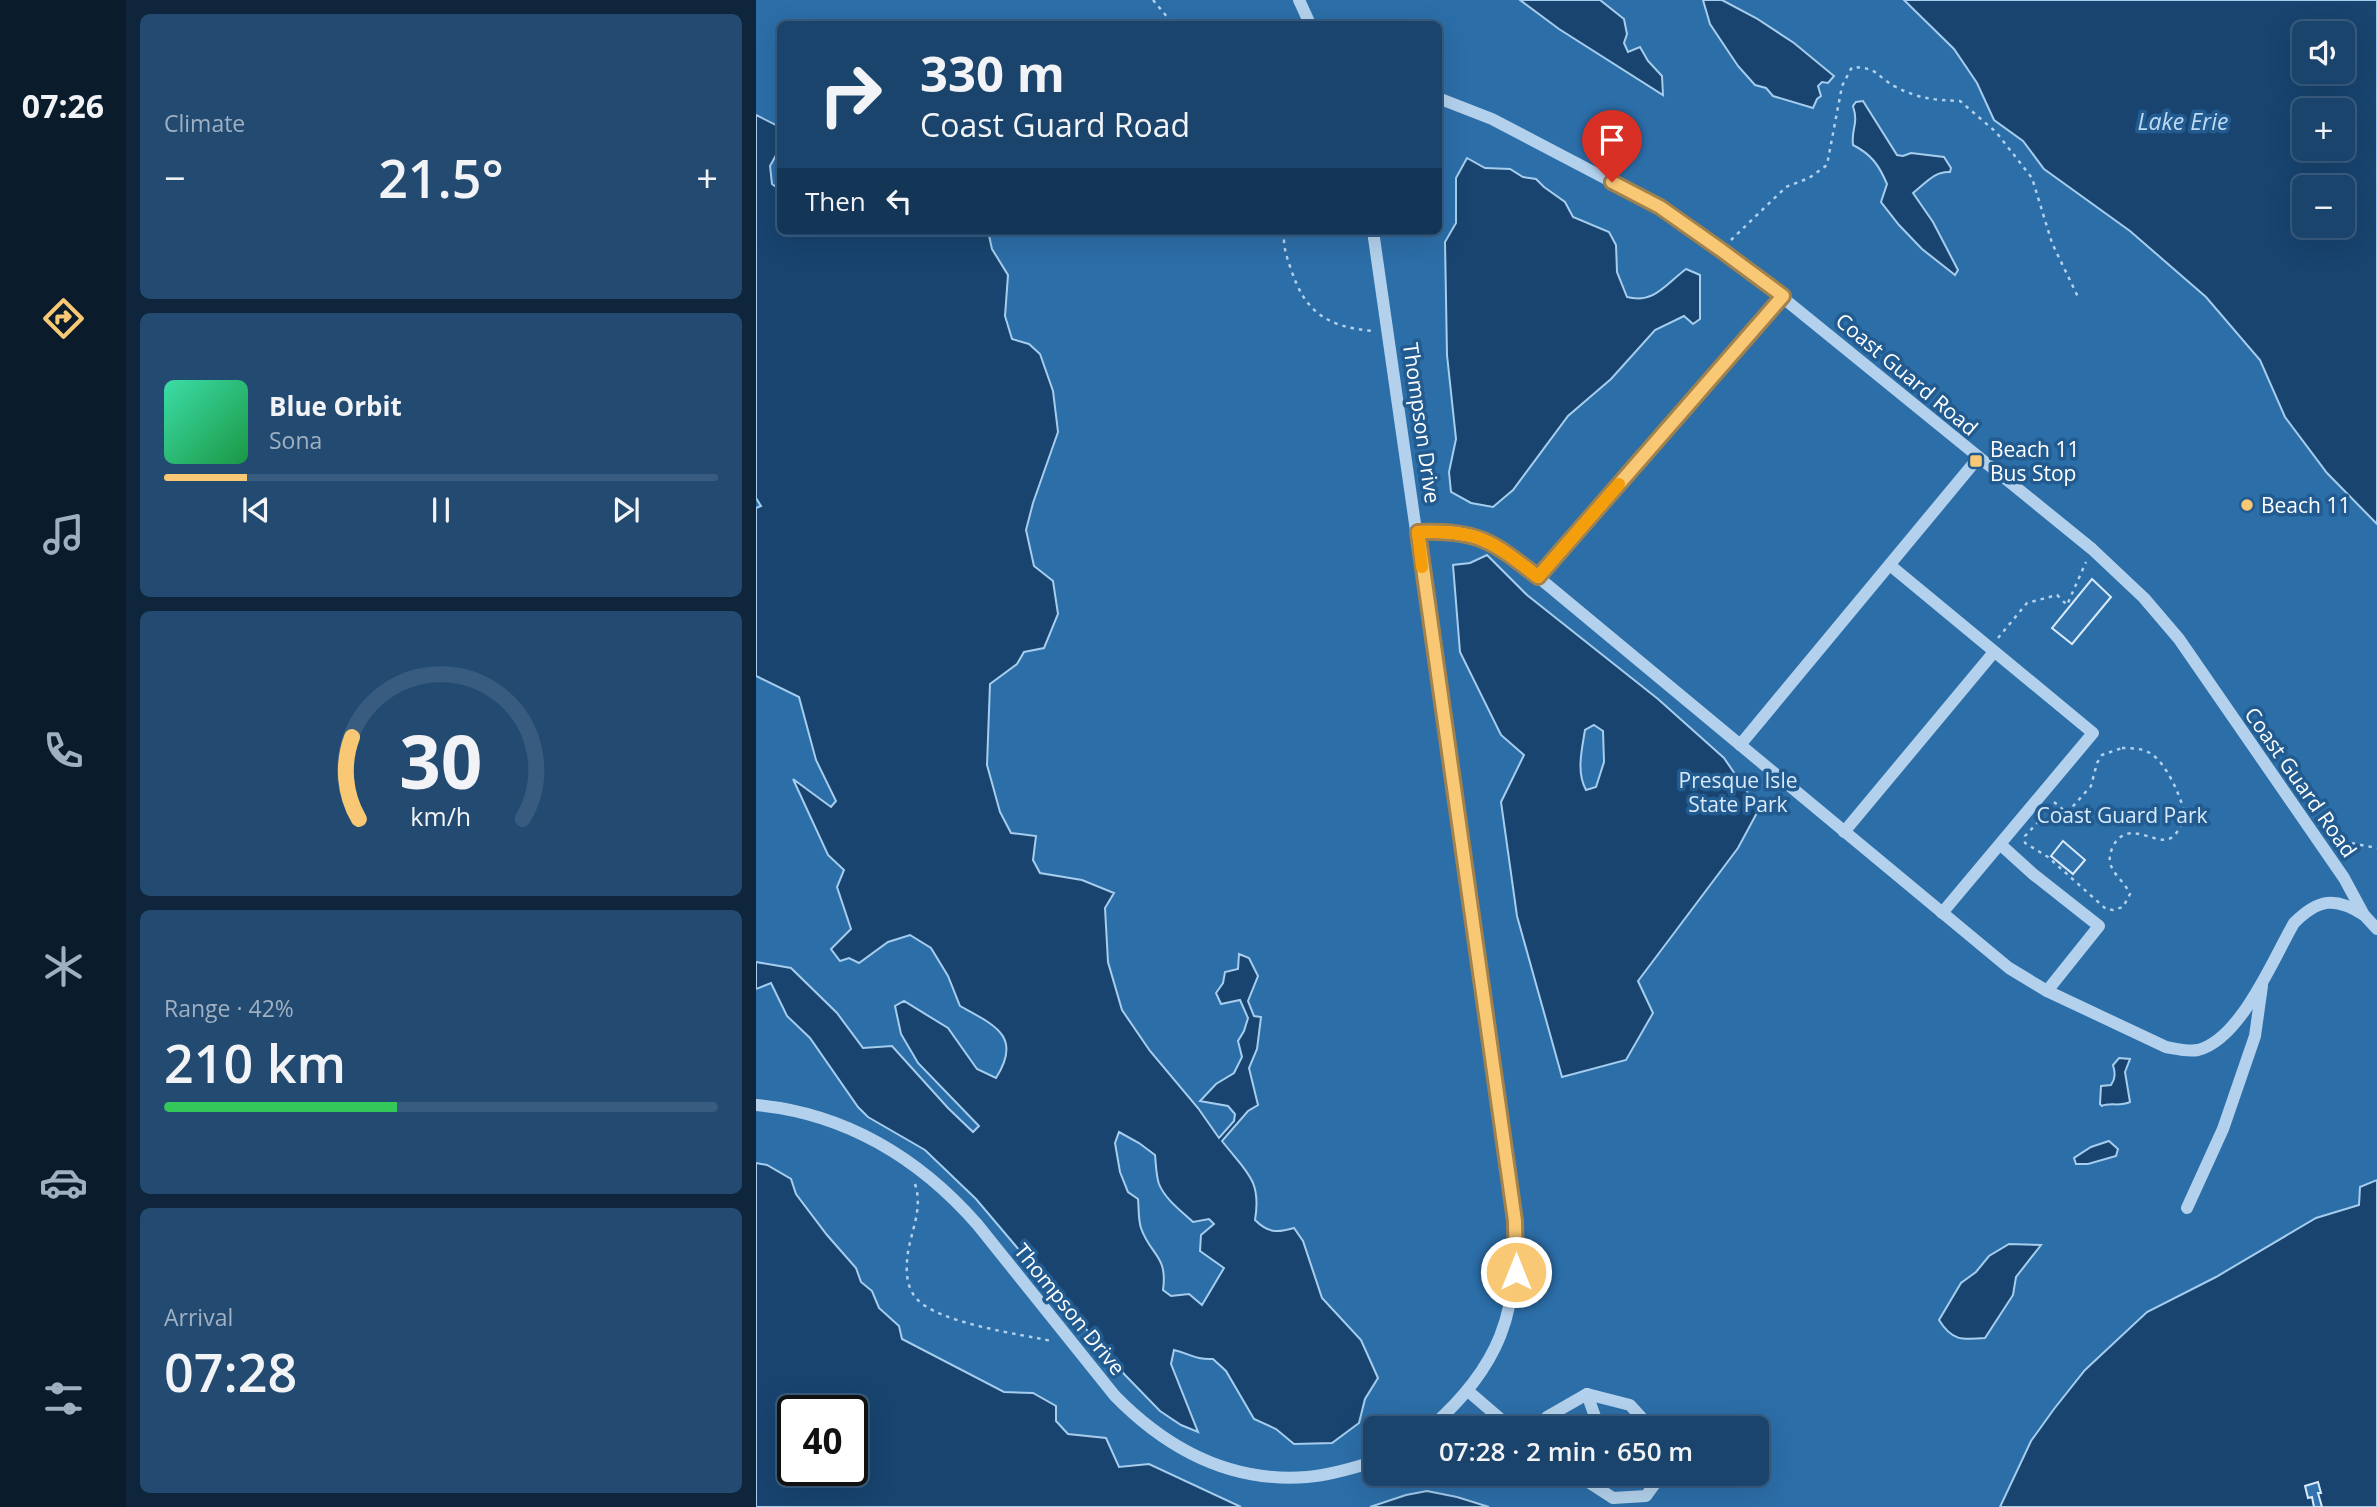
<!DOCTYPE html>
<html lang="en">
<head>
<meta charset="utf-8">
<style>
  :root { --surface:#1a446c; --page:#234b72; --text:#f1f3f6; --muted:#9fb0c2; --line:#385c7f; --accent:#f8c875 }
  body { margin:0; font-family:"Open Sans",sans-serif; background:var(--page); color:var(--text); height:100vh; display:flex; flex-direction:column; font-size:26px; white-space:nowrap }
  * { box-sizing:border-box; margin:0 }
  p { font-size:23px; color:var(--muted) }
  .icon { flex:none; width:38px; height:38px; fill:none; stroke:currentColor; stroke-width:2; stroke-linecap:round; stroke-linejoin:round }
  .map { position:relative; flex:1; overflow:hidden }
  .details { display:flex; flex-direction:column; gap:14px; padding:14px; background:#0e253b; width:630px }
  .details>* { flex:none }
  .banner { position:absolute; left:21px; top:21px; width:665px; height:214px; border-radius:10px; box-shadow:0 7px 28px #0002,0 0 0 2px var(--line); background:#1a446c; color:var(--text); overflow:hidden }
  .controls { position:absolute; left:1536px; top:21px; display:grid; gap:14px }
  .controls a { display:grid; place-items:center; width:63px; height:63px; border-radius:10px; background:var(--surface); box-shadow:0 7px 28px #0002,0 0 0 2px var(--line); font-size:35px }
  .speed { position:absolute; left:21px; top:1395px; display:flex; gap:14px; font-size:35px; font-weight:700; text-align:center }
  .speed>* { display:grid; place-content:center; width:91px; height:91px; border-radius:50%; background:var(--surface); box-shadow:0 7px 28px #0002,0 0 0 2px var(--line); line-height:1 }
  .speed .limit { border:4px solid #111; border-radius:10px; background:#fff; color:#111 }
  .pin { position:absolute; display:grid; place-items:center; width:60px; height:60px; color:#fff; margin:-72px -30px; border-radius:50% 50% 50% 0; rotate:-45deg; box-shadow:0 0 7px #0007 }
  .pin .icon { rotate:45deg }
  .me { position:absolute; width:77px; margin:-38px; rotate:0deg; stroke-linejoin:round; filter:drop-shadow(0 0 5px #0008) }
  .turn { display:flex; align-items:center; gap:24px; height:147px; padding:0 28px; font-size:32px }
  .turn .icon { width:91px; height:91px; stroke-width:2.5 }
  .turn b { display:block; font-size:49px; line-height:60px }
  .then { display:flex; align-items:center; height:66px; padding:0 28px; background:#0003; gap:14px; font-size:26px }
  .big { font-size:52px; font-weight:600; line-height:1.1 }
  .details .tile { flex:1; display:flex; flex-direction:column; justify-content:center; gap:10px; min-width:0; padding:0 24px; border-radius:10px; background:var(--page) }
  .details .dial { align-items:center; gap:0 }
  .dial svg { height:182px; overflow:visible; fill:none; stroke:var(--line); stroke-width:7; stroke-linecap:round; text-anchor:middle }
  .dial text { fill:var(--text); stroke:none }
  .song { display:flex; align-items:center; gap:21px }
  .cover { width:84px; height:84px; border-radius:10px; background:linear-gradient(135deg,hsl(160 70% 55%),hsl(140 70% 35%)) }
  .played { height:7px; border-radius:4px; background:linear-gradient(90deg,var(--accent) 15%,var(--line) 15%) }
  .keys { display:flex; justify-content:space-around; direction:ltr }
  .heat { display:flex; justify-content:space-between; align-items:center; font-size:38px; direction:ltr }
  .charge { height:10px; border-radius:5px; background:linear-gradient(90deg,#34c759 42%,var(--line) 0) }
  .trip { position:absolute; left:607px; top:1416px; width:406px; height:70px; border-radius:10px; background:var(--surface); box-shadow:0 7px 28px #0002,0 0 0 2px var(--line); font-weight:600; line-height:70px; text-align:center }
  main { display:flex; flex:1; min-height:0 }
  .tabs { display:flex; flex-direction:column; width:126px; justify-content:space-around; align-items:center; background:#0a1b2b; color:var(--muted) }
  .tabs .icon { width:49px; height:49px }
  .tabs .current { color:var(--accent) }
  .tabs b { font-size:32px; color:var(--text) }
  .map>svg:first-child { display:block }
</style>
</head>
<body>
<main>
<nav class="tabs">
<b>07:26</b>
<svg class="icon current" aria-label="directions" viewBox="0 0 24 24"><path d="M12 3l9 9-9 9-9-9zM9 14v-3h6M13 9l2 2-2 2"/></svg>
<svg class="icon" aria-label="music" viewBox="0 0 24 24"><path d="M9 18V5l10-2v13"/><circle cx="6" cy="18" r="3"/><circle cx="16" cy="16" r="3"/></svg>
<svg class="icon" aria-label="phone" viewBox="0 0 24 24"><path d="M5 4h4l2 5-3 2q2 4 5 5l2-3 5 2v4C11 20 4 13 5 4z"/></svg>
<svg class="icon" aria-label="climate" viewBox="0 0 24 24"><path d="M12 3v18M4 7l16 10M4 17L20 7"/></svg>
<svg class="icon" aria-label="car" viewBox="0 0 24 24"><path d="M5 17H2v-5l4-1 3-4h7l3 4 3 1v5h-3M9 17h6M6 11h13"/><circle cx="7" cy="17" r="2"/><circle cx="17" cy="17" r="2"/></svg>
<svg class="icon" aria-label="filters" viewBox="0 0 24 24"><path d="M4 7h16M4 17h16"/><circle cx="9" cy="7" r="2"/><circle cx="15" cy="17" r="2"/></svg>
</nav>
<section class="details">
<div class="tile"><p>Climate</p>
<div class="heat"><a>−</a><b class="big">21.5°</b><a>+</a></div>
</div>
<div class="tile">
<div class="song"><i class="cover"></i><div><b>Blue Orbit</b><p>Sona</p></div></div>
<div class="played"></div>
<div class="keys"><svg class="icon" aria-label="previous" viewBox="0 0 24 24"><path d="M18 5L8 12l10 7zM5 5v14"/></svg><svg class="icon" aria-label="pause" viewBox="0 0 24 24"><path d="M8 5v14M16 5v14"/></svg><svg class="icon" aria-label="next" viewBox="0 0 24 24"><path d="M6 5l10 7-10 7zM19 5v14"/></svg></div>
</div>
<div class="tile dial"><svg viewBox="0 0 100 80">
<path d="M14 69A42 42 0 1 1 86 69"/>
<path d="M14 69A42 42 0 0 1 11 33" stroke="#f8c875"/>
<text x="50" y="56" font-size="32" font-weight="700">30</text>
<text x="50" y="72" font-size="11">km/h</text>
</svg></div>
<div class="tile"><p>Range · 42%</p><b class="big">210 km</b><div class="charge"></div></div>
<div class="tile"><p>Arrival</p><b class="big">07:28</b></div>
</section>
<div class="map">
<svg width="1621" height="1507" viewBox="0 0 1621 1507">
  <rect width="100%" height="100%" fill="#225b90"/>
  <path fill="#2c6ea8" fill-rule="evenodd" d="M0,0H1148L1198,49L1221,83L1238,120L1267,141L1288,169L1374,231L1450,297L1504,360L1529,418L1571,473L1621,524V1362L1439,1507H733L701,1497L650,1495L614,1507H485L393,1464L363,1467L350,1438L312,1434L277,1393L249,1392L146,1339L143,1326L122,1308L116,1291L105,1282L100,1268L71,1235L40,1194L35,1179L11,1165L0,1163ZM24,24H682V231H24ZM620,1428H1001V1474H620Z"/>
  <g fill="#18446f" stroke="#a6cded" stroke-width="2" fill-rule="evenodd">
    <polygon points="764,0 844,0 868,19 871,34 868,43 872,52 884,47 892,61 906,76 907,95 803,29"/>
    <polygon points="947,0 966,0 1000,18 1038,43 1078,76 1072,83 1066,82 1062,86 1065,96 1061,99 1057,108 1017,96 1010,88 999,85 982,66 954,24"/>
    <path d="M1148,0H1621V524L1571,473L1529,417L1504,360L1450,297L1374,231L1288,169L1267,141L1238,120L1221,83L1198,49ZM1549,33H1587V72H1549ZM1549,110H1587V149H1549ZM1549,187H1587V226H1549Z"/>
    <path d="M1107,101L1141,155L1147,156L1155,153L1188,157L1195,168L1194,172C1178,171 1169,184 1157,193L1177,222L1202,270L1199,275L1166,249L1143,225L1125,202L1131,184C1123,165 1115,154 1097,145C1095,127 1103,125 1097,106L1100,102Z"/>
    <path d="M0,115L24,127V148L14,166L16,184L24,190V231H232L236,249L252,275L249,316L256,339L273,344L284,354L297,391L302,432L277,503L270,530L278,566L297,581L302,614L288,648L268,652L261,664L234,684L231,765L244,812L255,833L280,836L277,860L284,873L326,880L358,893L349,908L352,962L366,1010L394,1051L442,1108L463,1138L478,1121L479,1114L472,1106L444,1101L460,1084L478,1073L486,1057L482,1041L488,1031L492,1018L484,1000L465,1004L460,993L467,983L469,972L482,969L483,954L493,958L502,976L492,1001L498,1016L505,1017L501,1049L493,1068L502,1105L492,1111L466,1141C489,1171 506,1179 499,1220C512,1233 521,1233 538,1228L547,1241L566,1298L605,1340L622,1378L609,1399L603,1423L576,1443L538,1444L520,1429L498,1419L470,1371L457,1359C440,1360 434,1354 418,1350L415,1364L442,1432L425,1425L404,1411L369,1375L220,1199L169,1150L112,1117L102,1107L54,1038L31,1016L15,983L0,989V962L35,968L81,1013L107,1048L136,1046L192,1108L217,1132L223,1126L162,1063L145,1034L139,1006L148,1001L192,1028L221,1069L240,1078C267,1036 238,1025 204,1006L192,976L175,948L154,935L132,942L103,963L93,958L84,961L75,949L95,929L81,887L88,870L72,855L37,779L75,807L80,801L60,760L43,697L0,676V508L5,506L0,498ZM363,1132L383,1143L399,1155C400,1164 400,1175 403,1184C409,1199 425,1211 437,1222L453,1219L458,1224L445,1235L444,1251L468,1268L446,1305L433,1294L415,1296L407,1290C412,1255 394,1255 385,1228C382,1219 383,1208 382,1199L372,1192L364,1172L359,1143Z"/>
    <path d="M711,158L729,168L754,169L767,177L780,179L788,187L809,202L817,217L853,232L860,245L861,272L871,297C898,304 909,285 930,269L944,275V319L937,324L928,316L899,330L855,379L812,416L757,490L737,507L715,503L695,492L693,472L700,439L691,355L689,242L700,223V178Z"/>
    <path d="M731,555L771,595L902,699L968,758L1003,809L982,848L882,981L897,1013L870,1060L806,1077L761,916L745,802L768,755L745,735L704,652L697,565L714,563ZM838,725L847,731L848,762L840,787L830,790C820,772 826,749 829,730Z"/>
    <path d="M1363,1058L1374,1059L1369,1072L1374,1102C1364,1107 1353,1102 1346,1106L1344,1104L1345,1086L1355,1085C1360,1078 1359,1072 1357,1065Z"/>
    <polygon points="1353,1141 1362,1149 1360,1156 1332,1164 1320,1164 1318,1158 1335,1147"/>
    <path d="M0,1163L11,1165L35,1179L40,1194L71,1235L100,1268L105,1282L116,1291L123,1308L143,1326L146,1339L248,1392L277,1393L300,1406V1421L312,1434L350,1438L363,1467L393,1464L485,1507H0ZM37,1410H96V1470H37Z"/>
    <polygon points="1621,1180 1621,1507 1244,1507 1275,1441 1298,1409 1329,1370 1391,1312 1460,1277 1560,1218 1603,1205 1604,1187"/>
    <path d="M1253,1244L1285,1245L1260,1277L1257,1295L1229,1338C1206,1340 1196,1341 1183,1320L1205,1283L1220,1272L1233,1256Z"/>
    <polygon points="671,1491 701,1497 733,1507 614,1507 650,1495"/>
  </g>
  <g fill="#3273ad" stroke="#d8eaf9" stroke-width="2">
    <polygon points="1336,579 1355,597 1316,644 1296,628"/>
    <polygon points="1307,841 1329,860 1317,874 1295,856"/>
    <polygon points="1562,1482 1565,1493 1562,1493 1566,1507 1558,1507 1556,1497 1552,1498 1549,1486"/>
  </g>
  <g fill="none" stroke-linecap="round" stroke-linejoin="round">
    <g stroke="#b3d1ec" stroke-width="2.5" stroke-dasharray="3.5 5" stroke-linecap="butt">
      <polyline points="397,0 417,24"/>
      <path d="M528,231C527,245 530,256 535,269C549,313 572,327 617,331"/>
      <path d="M975,240L1030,187L1053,178L1071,165L1086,86L1096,67C1124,68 1119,76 1140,87C1163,99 1179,100 1204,101L1240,132L1276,178L1296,243L1322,297"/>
      <polyline points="1242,638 1271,603 1301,595 1311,605 1330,562"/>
      <path d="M1366,748C1375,748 1385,748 1394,753C1410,762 1427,800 1429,817C1425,825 1421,836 1413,839C1397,844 1372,819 1357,846C1355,851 1353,856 1354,862C1356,874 1369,882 1374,894L1367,907L1357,910L1350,909L1292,857L1269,843V836L1283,821L1306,817L1311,813L1335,786L1341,763L1346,755Z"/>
      <polyline points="1298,802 1311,813"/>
      <polyline points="1579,840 1621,848"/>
      <path d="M159,1184C167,1207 156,1229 152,1252C150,1267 149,1285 160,1298C181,1323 263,1334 296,1341"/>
    </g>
    <g stroke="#b3d1ec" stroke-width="12">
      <polyline points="543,0 554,24"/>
      <polyline points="682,98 736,119 904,207 984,263 1336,549 1388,598 1423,639 1588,878 1608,915 1621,929"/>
      <path d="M617,231L759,1221C763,1312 744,1367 674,1428"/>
      <path d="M662,532C723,529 736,541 782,577L1253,968L1291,991L1410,1047C1421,1049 1432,1052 1442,1050C1485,1039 1517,959 1538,923C1562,899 1579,896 1608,915"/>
      <polyline points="1135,566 1337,733 1186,913"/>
      <polyline points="782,577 1027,296"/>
      <polyline points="984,745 1222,458"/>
      <polyline points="1088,832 1238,652"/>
      <polyline points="1245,845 1277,874 1343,926 1291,991"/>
      <path d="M0,1105C89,1113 163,1158 221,1224L359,1396C412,1450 475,1483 551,1477C574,1475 598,1468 620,1461"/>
      <polyline points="1431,1208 1467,1129 1499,1036 1506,986"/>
      <polyline points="712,1391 755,1428"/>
      <polyline points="831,1394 843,1428"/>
      <polyline points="782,1428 791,1417 831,1394 874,1405 895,1428"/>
      <polyline points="820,1474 857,1498 890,1496 906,1474"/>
    </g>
  </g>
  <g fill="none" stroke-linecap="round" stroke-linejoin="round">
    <g stroke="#a1824c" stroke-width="18">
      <path id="route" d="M760,1272L759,1221L662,532C723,530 736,541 782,577L1027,296L965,250L904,207L856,182"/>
    </g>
    <use href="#route" stroke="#f8c875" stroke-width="12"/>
    <path stroke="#f59e0b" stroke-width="12" d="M666,567L662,532C723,530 736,541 782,577L863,484"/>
  </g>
  <g fill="#f8c875" stroke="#225b90" stroke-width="2.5">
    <rect x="1213" y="454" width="14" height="14" rx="3.5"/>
    <circle cx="1491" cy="505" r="7"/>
  </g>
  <g text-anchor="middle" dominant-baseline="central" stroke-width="7" stroke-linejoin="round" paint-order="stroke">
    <g font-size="21" fill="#fff" stroke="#225b90">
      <text transform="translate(1151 374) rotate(40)">Coast Guard Road</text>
      <text transform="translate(666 423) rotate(82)">Thompson Drive</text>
      <text transform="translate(1545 782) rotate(55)">Coast Guard Road</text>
      <text transform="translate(314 1309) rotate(51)">Thompson Drive</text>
    </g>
    <g font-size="21" fill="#fff" stroke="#225b90" text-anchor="start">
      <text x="1234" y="449">Beach 11<tspan x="1234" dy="24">Bus Stop</tspan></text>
      <text x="1505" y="505">Beach 11</text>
    </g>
    <g font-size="21" fill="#d8eaf9" stroke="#225b90">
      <text x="982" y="780">Presque Isle<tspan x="982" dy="24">State Park</tspan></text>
      <text x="1366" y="815">Coast Guard Park</text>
    </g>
    <g font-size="23" font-style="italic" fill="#bfdbf3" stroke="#225b90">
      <text x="1427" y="121">Lake Erie</text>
    </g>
  </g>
</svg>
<div class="controls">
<a><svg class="icon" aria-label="sound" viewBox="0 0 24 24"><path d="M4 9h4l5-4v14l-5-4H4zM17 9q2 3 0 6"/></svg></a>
<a>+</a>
<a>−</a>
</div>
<div class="speed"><div class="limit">40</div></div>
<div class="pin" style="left:856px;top:182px;background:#d93025"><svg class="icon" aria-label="arrive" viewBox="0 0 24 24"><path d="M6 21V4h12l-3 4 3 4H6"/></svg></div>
<svg class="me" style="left:760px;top:1272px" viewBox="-20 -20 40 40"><circle r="17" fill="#f8c875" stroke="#fff" stroke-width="3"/><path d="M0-11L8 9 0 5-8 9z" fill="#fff"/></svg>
<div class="trip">07:28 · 2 min · 650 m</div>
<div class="banner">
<div class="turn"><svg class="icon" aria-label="right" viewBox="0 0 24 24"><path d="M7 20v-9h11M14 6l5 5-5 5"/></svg><div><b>330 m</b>Coast Guard Road</div></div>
<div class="then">Then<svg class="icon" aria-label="left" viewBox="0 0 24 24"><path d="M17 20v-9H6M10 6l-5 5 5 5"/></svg></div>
</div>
</div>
</main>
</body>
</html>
